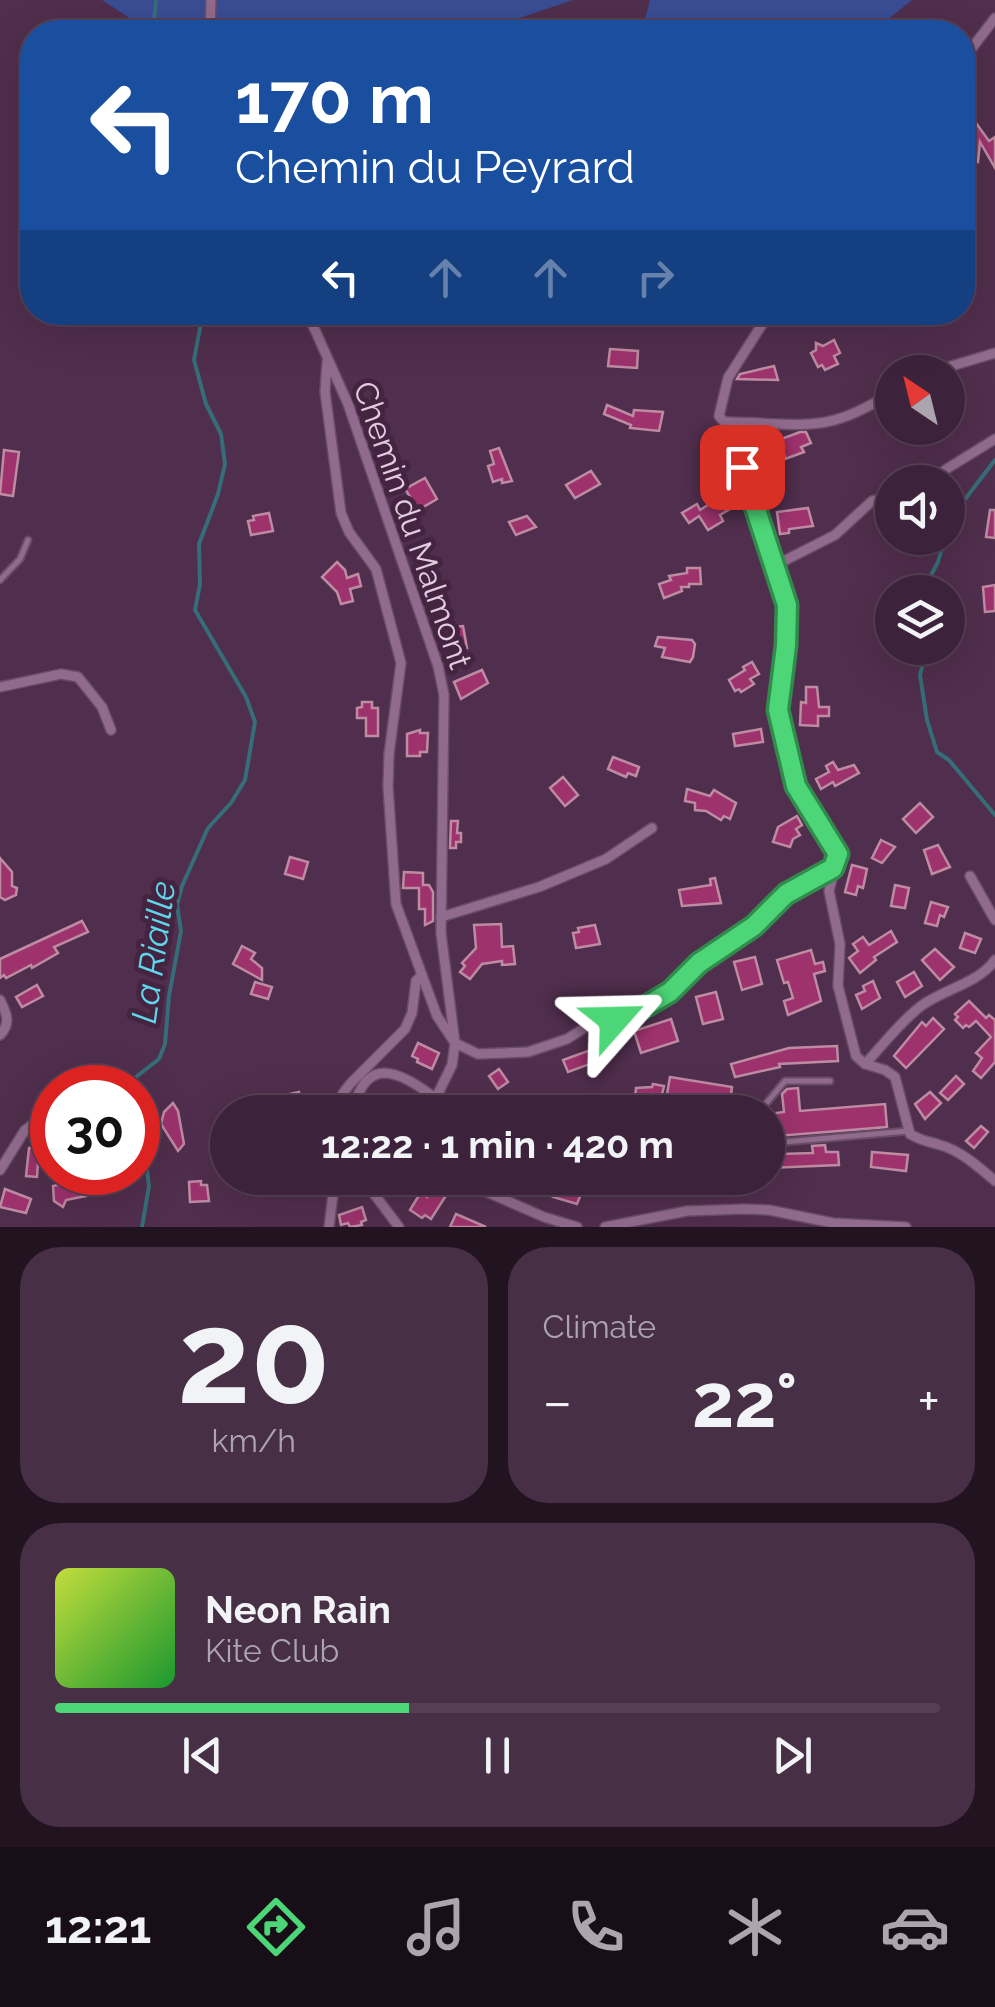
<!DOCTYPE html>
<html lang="en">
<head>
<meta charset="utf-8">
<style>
  :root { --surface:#3c223a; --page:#472f45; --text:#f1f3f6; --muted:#aca4af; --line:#553f54; --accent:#4cd677 }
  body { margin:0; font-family:Raleway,sans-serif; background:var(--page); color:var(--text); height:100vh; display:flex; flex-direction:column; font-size:38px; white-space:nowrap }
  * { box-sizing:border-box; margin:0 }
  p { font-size:32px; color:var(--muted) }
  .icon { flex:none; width:55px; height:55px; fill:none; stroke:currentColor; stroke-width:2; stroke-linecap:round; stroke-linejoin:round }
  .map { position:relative; height:1227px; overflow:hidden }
  .details { display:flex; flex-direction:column; gap:20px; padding:20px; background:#211320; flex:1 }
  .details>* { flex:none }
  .top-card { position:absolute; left:20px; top:20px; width:955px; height:305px; border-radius:40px; box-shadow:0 10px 40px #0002,0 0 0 2px var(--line); background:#1a4fa0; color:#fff; overflow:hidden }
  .needle { width:65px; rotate:325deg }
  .tools { position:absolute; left:875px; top:355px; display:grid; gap:20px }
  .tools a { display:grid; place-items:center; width:90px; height:90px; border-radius:50%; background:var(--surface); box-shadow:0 10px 40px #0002,0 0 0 2px var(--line); font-size:50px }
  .speed { position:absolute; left:30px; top:1065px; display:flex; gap:20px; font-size:50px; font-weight:700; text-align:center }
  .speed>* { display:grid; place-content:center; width:130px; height:130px; border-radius:50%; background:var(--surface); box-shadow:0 10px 40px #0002,0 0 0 2px var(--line); line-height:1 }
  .speed .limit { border:15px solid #d22; background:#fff; color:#111 }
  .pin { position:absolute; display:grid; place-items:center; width:85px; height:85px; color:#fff; margin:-42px; border-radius:20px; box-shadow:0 5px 15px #0006 }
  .me { position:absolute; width:110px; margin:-55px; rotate:65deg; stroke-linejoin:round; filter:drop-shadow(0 0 8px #0008) }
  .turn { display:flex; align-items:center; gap:35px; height:210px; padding:0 50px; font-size:45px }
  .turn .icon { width:130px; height:130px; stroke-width:2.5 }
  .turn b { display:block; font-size:70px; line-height:85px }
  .lanes { display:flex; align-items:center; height:95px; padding:0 50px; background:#0003; justify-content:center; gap:50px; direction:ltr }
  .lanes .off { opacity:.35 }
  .big { font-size:75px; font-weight:700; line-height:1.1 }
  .details .tile { flex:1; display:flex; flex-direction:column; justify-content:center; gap:15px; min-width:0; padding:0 35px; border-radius:40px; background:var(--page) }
  .details .dial { align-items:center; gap:0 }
  .dial b { font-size:130px; line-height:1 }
  .song { display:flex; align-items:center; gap:30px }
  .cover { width:120px; height:120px; border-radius:15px; background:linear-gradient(135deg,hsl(70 70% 55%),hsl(130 70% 35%)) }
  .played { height:10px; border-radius:5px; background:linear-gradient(90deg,var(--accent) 40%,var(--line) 40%) }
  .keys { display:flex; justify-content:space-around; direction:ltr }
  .heat { display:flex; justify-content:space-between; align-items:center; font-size:55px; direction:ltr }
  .details .tiles { flex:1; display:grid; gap:20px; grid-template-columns:1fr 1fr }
  .tile:last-child { grid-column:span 2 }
  .trip { position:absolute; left:210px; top:1095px; width:575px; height:100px; border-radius:50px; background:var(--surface); box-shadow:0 10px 40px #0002,0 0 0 2px var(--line); font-weight:700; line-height:100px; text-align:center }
  .tab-bar { display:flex; height:160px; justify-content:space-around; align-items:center; background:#180e17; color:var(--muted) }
  .tab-bar .icon { width:70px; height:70px }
  .tab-bar .current { color:var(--accent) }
  .tab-bar b { font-size:45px; color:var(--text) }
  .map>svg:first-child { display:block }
</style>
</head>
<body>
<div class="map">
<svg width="995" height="1227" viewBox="0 0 995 1227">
  <rect width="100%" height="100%" fill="#502e4d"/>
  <g fill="#3a4d94">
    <polygon points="102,0 573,0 477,32 151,32"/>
    <polygon points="650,0 912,0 872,32 642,32"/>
  </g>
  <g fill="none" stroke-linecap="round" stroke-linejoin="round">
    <g stroke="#356e78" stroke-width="4">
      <polyline points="153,32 156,0"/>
      <polyline points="948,530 953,515 995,460"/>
      <polyline points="922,592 938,562 945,538"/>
      <polyline points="927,648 920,675 927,720 937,752 949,760 995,815"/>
      <polyline points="136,1088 136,1077 159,1059 165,1044 169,996 181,931 177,905 182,886 208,828 231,803 245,780 255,722 246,697 195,610 200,584 199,544 218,494 225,464 221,434 206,404 194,360 203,312"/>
      <polyline points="138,1095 149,1186 142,1227"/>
    </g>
  </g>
  <g fill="#9d326d" stroke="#bd8ba2" stroke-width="2.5">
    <polygon points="976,123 989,141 995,137 995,168 980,142 978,162 969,160 971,148 968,145 971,139 967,129"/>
    <polygon points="834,340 840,353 834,356 838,364 825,370 822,365 818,367 811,353 816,350 816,343 823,346"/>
    <polygon points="610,349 638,351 637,368 608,366"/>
    <polygon points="774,366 778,380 737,379 740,374"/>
    <polygon points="607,405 633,416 634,410 663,412 659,431 630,428 631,425 604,414"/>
    <polygon points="800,432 806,432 811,443 801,447 804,452 785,459 781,439"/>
    <polygon points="499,448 512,481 502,483 502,479 493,482 488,466 494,464 490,451"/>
    <polygon points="4,450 19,452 13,496 0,494"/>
    <polygon points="591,471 600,484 575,498 566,485"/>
    <polygon points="425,478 437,499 418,510 405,489"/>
    <polygon points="722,496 730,509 720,515 723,521 708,530 699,516 689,523 682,513 697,504 700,510"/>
    <polygon points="808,508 813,526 789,529 789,533 780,534 777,512"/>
    <polygon points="990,510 995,510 995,538 986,537"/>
    <polygon points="269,513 273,531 251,535 248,521 254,520 253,516"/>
    <polygon points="527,516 536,527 516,535 509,522"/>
    <polygon points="337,562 345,570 347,578 358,574 361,586 350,589 353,601 341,604 337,592 322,577"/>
    <polygon points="687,568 700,568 701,584 689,584 689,587 681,587 682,591 664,598 659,584 671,580 669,576 687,573"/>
    <polygon points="995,585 995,611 985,612 983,587"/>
    <polygon points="463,626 467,648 458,650 452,627"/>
    <polygon points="658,637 692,640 695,644 693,657 690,662 662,657 665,648 655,646"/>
    <polygon points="752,662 759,674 750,679 754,684 741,692 739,689 735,691 729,680 745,670 743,667"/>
    <polygon points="482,670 488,683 461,699 454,682"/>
    <polygon points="806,687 817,687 819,707 829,707 829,716 818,716 818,726 800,725 801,702 806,703"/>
    <polygon points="362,702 372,702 372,708 378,708 378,736 366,736 366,718 357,718 357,708 362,707"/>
    <polygon points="761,729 763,742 735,746 733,734"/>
    <polygon points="420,730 420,733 428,733 427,752 420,752 420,756 407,756 407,734"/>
    <polygon points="613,757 639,767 636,776 628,773 626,777 608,769"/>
    <polygon points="833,762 838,770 854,765 859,773 835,786 833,782 821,789 816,779 829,772 826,766"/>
    <polygon points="563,777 578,795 565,806 550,788"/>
    <polygon points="687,789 710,796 714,790 736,803 730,819 724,816 721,820 706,811 695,810 695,803 685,801"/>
    <polygon points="920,803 933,817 916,833 903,819"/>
    <polygon points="797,816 802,825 796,829 800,835 793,839 790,847 773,842 778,827"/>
    <polygon points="451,821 458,821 457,833 461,833 461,842 456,842 456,848 450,848"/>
    <polygon points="881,840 895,847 882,863 872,858"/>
    <polygon points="938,845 950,867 932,874 924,850"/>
    <polygon points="290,857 308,862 303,879 285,874"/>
    <polygon points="0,858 12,872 12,886 17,888 16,895 5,900 0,897"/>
    <polygon points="852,865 867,869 863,888 858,886 856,895 845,892"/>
    <polygon points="404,872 423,873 423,885 429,885 433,892 433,921 425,925 425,909 419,909 419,888 403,888"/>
    <polygon points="715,878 721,903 682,906 679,890 711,885 710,879"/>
    <polygon points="895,885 909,888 905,908 891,906"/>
    <polygon points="931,902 948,907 944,917 940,915 937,926 925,923"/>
    <polygon points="82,921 88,932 54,947 58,953 32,968 31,965 6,978 4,975 0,978 0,959"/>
    <polygon points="501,924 502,947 513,946 515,964 502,965 502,961 482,964 470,979 460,972 465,966 462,963 476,948 474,925"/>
    <polygon points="595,925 600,944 576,948 573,933 579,932 578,928"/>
    <polygon points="891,931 897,942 874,957 876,960 860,973 849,958 858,951 853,944 863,937 869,945"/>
    <polygon points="965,933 981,939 975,953 960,948"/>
    <polygon points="242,946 255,953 251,959 262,968 262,980 233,964"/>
    <polygon points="935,949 954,967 940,980 922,960"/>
    <polygon points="811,950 815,964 823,962 825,971 814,974 821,1001 788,1015 784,1001 793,998 788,982 784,983 777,960"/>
    <polygon points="755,957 762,984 742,990 734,962"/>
    <polygon points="914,972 922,986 905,997 897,982"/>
    <polygon points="873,981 880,998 862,1009 856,995 865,991 863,986"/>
    <polygon points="255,982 272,987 268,999 251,994"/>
    <polygon points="37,985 43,996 22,1007 16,997"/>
    <polygon points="716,992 723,1019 703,1024 696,997"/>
    <polygon points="969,1001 986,1018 989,1015 995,1020 995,1062 981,1078 973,1071 982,1058 976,1053 991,1037 976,1021 969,1027 966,1025 963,1028 955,1020 958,1017 955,1014"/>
    <polygon points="933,1018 944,1029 906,1068 894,1056 922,1022 926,1026"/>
    <polygon points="671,1019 678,1041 641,1053 634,1031"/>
    <polygon points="418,1043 439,1053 432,1069 417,1062 418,1059 412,1056"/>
    <polygon points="607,1044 612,1056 568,1072 563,1060"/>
    <polygon points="837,1046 838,1061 779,1064 780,1067 735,1077 731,1064 789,1048"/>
    <polygon points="499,1069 508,1082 498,1089 489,1076"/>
    <polygon points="956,1076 964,1084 948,1100 940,1093"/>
    <polygon points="670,1077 732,1087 730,1103 712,1098 667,1094"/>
    <polygon points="653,1084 664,1086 662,1095 652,1094 651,1100 635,1098 636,1088 652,1087"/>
    <polygon points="798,1088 800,1111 885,1104 887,1127 777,1136 776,1113 784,1112 782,1094 787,1089"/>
    <polygon points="299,1092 302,1102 326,1102 324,1112 290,1112 284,1107 293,1104 290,1094"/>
    <polygon points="930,1092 941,1103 925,1119 915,1104"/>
    <polygon points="173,1103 178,1111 184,1144 178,1151 161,1124 164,1112"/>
    <polygon points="981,1126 988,1132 974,1148 966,1141"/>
    <polygon points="825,1145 826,1152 838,1152 839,1165 768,1168 768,1149 780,1149 780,1154 813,1153 812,1146"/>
    <polygon points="29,1148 39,1149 37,1177 26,1176"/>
    <polygon points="872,1152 908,1155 906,1171 871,1167"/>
    <polygon points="383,1178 411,1178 398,1194"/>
    <polygon points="560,1179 573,1184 570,1190 581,1194 577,1204 553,1197"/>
    <polygon points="76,1181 83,1181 86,1196 66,1200 63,1207 54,1201 53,1186"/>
    <polygon points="201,1181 201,1185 207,1185 209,1201 190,1202 189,1182"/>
    <polygon points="5,1189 31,1199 26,1213 0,1207"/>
    <polygon points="433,1189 445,1197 431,1219 425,1215 422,1218 410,1210 418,1197 423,1194 427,1197"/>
    <polygon points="362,1207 366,1220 361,1222 362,1225 350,1227 348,1223 341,1225 339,1215"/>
    <polygon points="456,1214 486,1227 450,1227"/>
  </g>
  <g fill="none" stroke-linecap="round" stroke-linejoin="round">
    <g stroke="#694c66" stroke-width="9">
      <g id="service">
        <polyline points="0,580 20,559 28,540"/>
        <polyline points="629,1103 691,1112"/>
        <polyline points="759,1112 785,1081 830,1081"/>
        <polyline points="768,1138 773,1143 908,1131"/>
      </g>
    </g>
    <g stroke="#694c66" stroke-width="12">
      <g id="minor">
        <polyline points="210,32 211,0"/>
        <polyline points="962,61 995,18"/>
        <polyline points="307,312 348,404 438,666 444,695 441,933 455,1043 452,1065 429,1112"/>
        <path d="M770,312L728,378L719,416L734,433L787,605V646L778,711L797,786L838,854L829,891L840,944L838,986L856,1056L865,1064L885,1070L895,1077L910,1134C921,1141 928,1141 940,1145C960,1150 980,1168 995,1181"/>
        <polyline points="327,362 325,392 341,513 349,532 376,569 401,663 389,754 388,787 396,904 422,975"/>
        <polyline points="931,372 995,353"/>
        <path d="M727,422C801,423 826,436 892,392"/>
        <polyline points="930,482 948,468 995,439"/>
        <polyline points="776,565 835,535 872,501 892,497"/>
        <polyline points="0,687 61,674 78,677 102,707 111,730"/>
        <polyline points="970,876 995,920"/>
        <polyline points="441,917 539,887 606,859 652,828"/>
        <path d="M0,1000C7,1014 11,1023 0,1035"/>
        <path d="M865,1064C883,1045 900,1022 921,1006C944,989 979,983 995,960"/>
        <polyline points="339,1112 343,1093 351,1083 405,1029 412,1013 416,981 422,975 437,1016 455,1043 478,1054 528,1052 567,1039 586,1027 643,1009 670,992 699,963 754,927 786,894 833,868"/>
        <path d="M353,1112C365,1054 400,1071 435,1098"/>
        <polyline points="0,1170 25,1130 44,1116"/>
        <polyline points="362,1178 399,1227"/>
        <polyline points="455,1178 544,1217 577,1227"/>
        <polyline points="329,1227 335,1178"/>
        <polyline points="605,1227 687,1211 743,1209 769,1210 833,1223 906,1227"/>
      </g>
    </g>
    <use href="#service" stroke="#916b8d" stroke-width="5"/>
    <use href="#minor" stroke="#916b8d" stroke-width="9"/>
  </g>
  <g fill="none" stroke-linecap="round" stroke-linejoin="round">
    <g stroke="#318b4d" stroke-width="25">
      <polyline id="route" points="614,1020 643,1008 670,992 699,963 754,926 786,894 833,868 838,854 796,786 778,710 786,646 787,605 742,467"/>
    </g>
    <use href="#route" stroke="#4cd677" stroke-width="18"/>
  </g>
  <g text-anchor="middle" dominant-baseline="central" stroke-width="10" stroke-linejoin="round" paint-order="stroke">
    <g font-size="32" fill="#e2cde0" stroke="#452442">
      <text transform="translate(413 525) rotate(71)">Chemin du Malmont</text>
    </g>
    <g font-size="35" font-style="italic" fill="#5fd8ec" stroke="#452442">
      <text transform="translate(153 952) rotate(-82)">La Riaille</text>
    </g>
  </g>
</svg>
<div class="tools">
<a><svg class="needle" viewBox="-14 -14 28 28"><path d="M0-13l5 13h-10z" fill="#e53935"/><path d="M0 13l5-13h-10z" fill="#aca4af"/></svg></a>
<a><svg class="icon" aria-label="sound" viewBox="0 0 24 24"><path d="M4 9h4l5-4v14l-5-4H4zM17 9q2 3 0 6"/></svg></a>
<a><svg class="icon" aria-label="layers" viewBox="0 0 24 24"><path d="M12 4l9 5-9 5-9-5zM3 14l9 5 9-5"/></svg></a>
</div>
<div class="speed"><div class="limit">30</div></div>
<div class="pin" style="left:742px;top:467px;background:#d93025"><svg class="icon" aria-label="arrive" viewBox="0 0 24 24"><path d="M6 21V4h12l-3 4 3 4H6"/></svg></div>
<svg class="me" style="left:614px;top:1020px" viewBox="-20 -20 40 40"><path d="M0-17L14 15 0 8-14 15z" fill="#4cd677" stroke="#fff" stroke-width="4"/></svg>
<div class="trip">12:22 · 1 min · 420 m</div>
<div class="top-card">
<div class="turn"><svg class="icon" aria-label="left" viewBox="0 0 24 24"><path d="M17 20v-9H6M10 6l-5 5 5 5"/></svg><div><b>170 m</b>Chemin du Peyrard</div></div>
<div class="lanes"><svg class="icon" aria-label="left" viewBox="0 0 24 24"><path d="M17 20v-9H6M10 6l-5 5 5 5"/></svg><svg class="icon off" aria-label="ahead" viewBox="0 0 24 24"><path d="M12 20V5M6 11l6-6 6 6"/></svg><svg class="icon off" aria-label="ahead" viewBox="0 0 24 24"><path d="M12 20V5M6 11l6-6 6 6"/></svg><svg class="icon off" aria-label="right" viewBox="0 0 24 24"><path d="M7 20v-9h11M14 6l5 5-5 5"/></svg></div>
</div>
</div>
<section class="details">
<div class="tiles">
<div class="tile dial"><b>20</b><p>km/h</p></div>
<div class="tile"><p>Climate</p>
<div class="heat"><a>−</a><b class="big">22°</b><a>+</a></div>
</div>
<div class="tile">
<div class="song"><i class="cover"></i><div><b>Neon Rain</b><p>Kite Club</p></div></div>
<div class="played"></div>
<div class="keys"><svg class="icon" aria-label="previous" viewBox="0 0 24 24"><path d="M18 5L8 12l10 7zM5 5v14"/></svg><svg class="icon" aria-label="pause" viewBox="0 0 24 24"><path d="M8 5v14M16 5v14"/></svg><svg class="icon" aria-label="next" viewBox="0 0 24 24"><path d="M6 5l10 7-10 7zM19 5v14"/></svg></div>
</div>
</div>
</section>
<nav class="tab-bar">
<b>12:21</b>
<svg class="icon current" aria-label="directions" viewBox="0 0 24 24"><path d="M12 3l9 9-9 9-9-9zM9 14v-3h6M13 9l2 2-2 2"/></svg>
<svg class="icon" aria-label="music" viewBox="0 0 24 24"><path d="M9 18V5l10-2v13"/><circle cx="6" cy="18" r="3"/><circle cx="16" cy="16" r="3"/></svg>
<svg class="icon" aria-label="phone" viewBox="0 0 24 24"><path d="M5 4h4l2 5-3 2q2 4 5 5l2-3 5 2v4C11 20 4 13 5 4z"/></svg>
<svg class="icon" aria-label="climate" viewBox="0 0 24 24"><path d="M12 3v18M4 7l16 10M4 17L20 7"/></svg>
<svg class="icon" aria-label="car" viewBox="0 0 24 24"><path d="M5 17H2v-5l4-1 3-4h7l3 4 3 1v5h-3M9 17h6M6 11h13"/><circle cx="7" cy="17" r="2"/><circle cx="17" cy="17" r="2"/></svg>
</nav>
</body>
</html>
